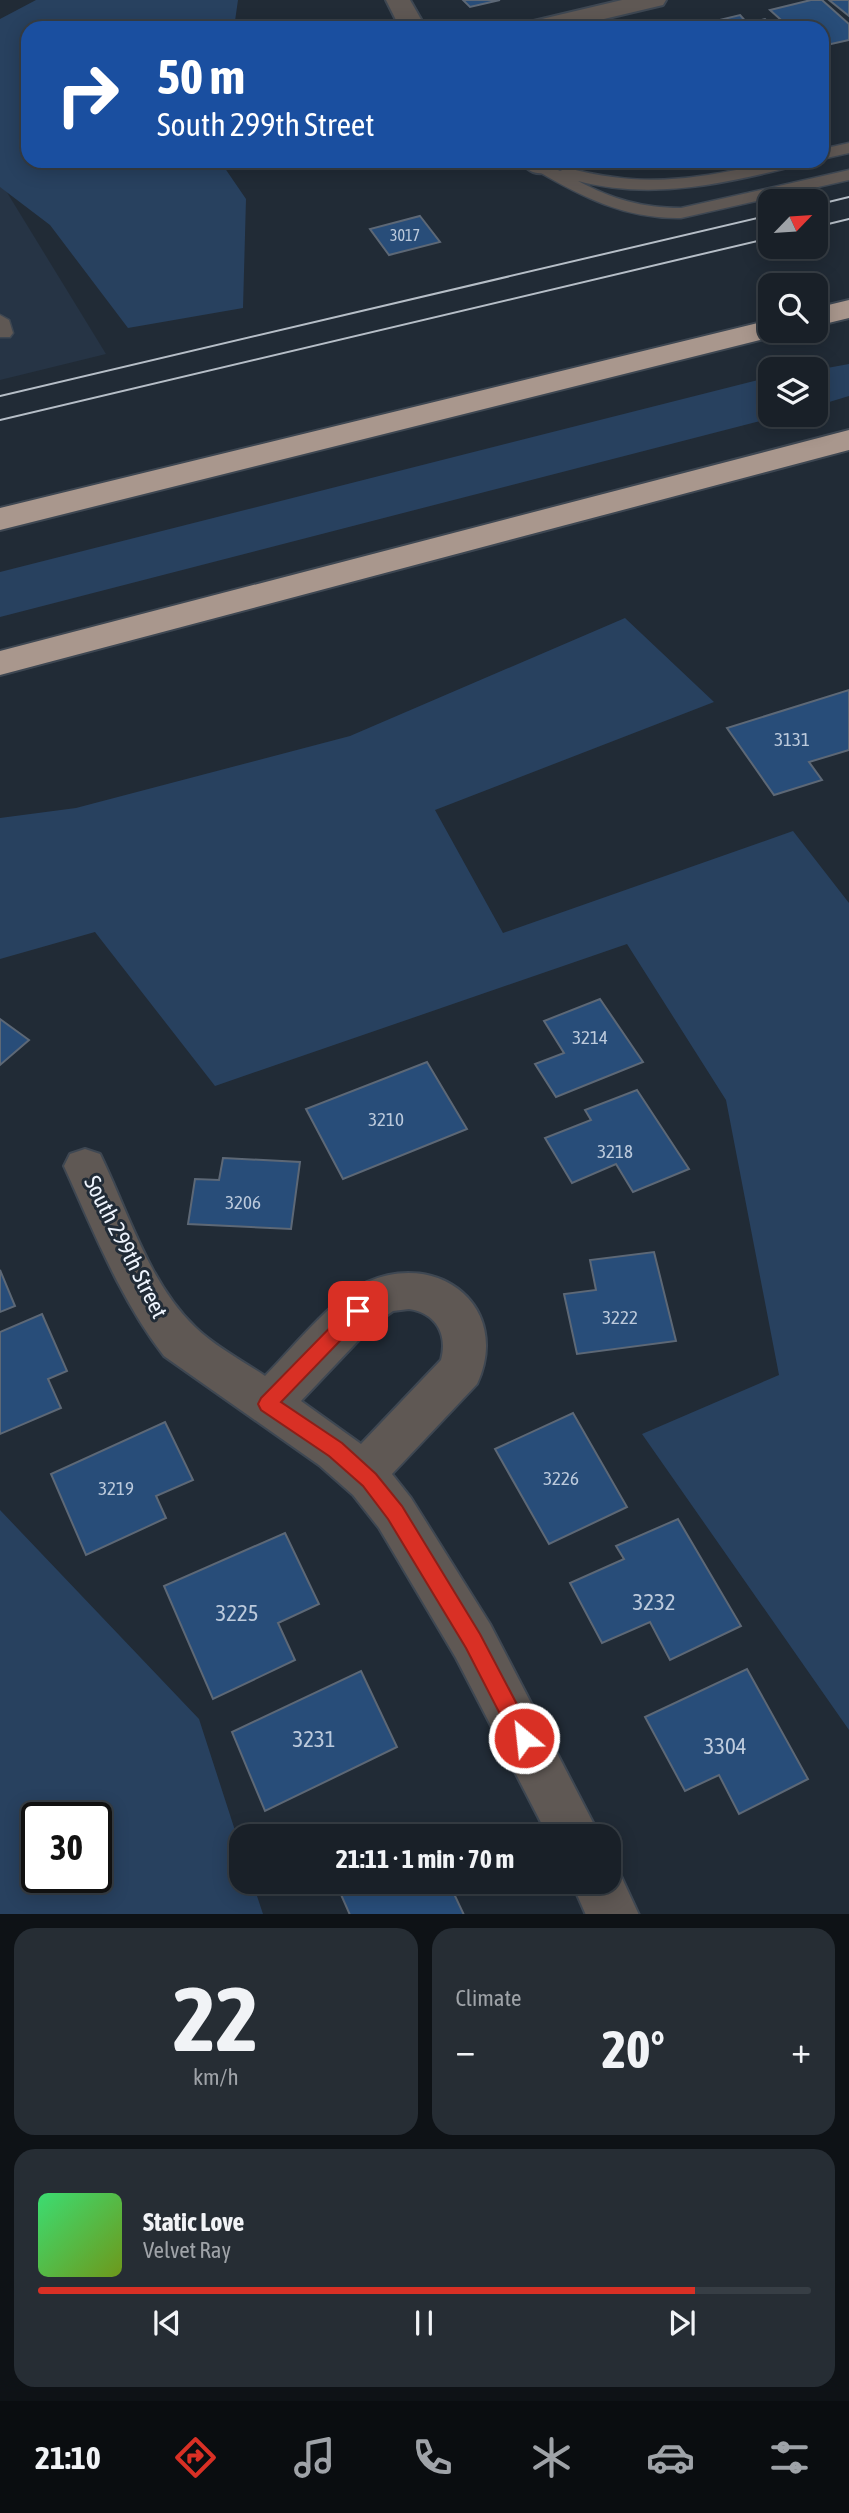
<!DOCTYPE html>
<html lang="en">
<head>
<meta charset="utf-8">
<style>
  :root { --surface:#192028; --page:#262d34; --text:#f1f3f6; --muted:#9fa3a8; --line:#373e45; --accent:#d93025 }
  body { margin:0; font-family:"Asap Condensed",sans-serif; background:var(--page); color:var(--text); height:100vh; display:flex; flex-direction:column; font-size:26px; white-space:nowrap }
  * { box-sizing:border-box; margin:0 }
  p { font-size:23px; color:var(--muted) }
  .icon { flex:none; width:38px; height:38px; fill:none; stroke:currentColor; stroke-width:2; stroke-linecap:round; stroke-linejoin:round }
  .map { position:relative; height:1914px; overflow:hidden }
  .panel { display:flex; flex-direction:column; gap:14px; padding:14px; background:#0e1216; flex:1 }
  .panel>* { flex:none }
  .banner { position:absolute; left:21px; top:21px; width:808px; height:147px; border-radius:21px; box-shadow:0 4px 18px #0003,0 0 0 2px var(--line); background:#1a4fa0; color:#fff; overflow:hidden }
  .needle { width:46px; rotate:65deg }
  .fabs { position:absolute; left:758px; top:189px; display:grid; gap:14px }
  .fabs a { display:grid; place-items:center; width:70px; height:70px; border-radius:14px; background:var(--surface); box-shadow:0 4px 18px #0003,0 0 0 2px var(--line); font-size:35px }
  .speed { position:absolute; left:21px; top:1802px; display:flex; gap:14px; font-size:35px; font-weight:700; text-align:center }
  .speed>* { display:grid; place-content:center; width:91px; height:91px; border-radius:50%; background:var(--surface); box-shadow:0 4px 18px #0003,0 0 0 2px var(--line); line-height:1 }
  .speed .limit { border:4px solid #111; border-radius:10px; background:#fff; color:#111 }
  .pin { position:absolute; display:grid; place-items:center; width:60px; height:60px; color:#fff; margin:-30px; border-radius:14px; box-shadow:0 4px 10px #0006 }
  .me { position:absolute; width:77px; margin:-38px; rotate:332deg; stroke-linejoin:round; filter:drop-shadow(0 0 5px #0008) }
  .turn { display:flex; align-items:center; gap:24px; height:147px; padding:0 21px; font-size:32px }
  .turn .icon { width:91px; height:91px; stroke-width:2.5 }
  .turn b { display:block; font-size:49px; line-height:60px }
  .big { font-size:52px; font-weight:700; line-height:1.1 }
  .panel .card { flex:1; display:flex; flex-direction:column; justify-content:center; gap:10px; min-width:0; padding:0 24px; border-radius:21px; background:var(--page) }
  .panel .dial { align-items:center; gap:0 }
  .dial b { font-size:91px; line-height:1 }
  .song { display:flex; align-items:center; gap:21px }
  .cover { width:84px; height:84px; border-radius:10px; background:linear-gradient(135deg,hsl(140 70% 55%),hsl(80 70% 35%)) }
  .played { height:7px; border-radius:4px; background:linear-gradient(90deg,var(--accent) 85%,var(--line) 85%) }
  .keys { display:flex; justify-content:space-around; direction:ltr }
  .heat { display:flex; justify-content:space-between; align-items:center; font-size:38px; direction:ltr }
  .panel .tiles { flex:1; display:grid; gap:14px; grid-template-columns:1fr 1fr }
  .card:last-child { grid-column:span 2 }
  .trip { position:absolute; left:229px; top:1824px; width:392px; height:70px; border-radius:21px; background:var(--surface); box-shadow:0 4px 18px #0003,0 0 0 2px var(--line); font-weight:700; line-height:70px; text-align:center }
  .tabs { display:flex; height:112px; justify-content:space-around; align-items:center; background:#0a0d10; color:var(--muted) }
  .tabs .icon { width:49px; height:49px }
  .tabs .selected { color:var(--accent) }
  .tabs b { font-size:32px; color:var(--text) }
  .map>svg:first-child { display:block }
</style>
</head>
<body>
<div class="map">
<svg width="849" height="1915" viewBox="0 0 849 1915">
  <rect width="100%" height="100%" fill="#212b36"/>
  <polygon fill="#263445" points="0,181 106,354 0,380"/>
  <g fill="#28415f" fill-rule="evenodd">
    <polygon points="36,0 238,0 234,28 28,28 28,161 220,161 246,199 243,308 128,328 50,225 0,187 0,19"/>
    <polygon points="849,364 849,396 816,406 816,370"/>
    <polygon points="770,377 770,415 783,415 0,617 0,572"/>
    <polygon points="625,618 714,702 435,810 503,933 793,831 849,903 849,1730 642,1434 779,1375 726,1100 627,944 215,1086 95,932 0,959 0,818 76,808 350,736"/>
    <path d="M0,1510L199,1719L241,1849L242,1881H252L263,1914H0ZM96,1818V1878H37V1818Z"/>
  </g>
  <g fill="#284d79" stroke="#5d6876" stroke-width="2">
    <polygon points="463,0 500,0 470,7"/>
    <polygon points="811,0 822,0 849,24 849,40 822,46 822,28 790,28 770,10"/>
    <polygon points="829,0 849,0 849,16"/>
    <polygon points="740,15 748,24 765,19 775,28 712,28 707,23"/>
    <polygon points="343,21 349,28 312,28"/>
    <polygon points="420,216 440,242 389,255 370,229"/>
    <polygon points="849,690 849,750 809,762 822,780 774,795 727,728"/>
    <polygon points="600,999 643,1062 556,1097 535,1064 564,1053 544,1021"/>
    <polygon points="0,1019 29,1040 0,1065"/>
    <polygon points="427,1062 467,1129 343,1179 306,1109"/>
    <polygon points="637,1090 689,1169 633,1192 616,1164 572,1183 545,1138 591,1120 585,1110"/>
    <polygon points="223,1158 300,1162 291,1229 188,1224 195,1179 219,1180"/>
    <polygon points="654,1252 676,1341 577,1354 564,1294 596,1290 590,1260"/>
    <polygon points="0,1270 15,1306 0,1312"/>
    <polygon points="42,1314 67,1371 48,1379 61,1408 0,1434 0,1332"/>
    <polygon points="573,1413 627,1507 549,1544 495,1449"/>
    <polygon points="165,1422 193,1480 156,1496 166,1518 86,1555 51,1474"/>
    <polygon points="678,1519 741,1626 670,1660 650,1622 602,1643 570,1583 624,1559 616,1546"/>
    <polygon points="285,1533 319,1604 278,1623 295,1660 213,1699 164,1586"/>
    <polygon points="747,1669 808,1779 739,1814 719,1775 685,1791 645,1717"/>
    <polygon points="361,1671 397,1747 265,1811 232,1732"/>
    <polygon points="335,1881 448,1881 464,1915 350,1915"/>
  </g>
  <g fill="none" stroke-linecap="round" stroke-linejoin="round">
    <g stroke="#3e4752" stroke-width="3">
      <g id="lane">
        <polygon points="849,143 849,153 822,159 822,149"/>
        <path d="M540,161L560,171L567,168C619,181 655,183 708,175C741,170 772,161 805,161L803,164C728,183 654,201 578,181C612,199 642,208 681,208L849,170V180L681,218C625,219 582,197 534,169L532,166Z"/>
        <polygon points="0,315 9,320 13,333 10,337 0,337"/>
      </g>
    </g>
    <g stroke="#3e4752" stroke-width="4">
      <g id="street">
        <polygon points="386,0 410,0 426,28 400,28"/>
        <polygon points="622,0 666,0 663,5 566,28 521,28 525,23"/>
        <path d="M521,161H550L554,166L550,172C536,175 529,173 521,161Z"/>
        <path d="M85,1149L100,1154C128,1211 148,1282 195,1327C214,1346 243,1361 265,1376C291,1350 334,1296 367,1282C439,1250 512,1307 477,1384L392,1474L411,1498L490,1624L600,1836H548L456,1658L379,1528L353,1495L319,1465L164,1356C120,1299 94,1232 64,1166L70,1154ZM409,1309C436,1313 448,1334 441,1360L361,1444L301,1401L373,1325L393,1311Z"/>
        <polygon points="609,1860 615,1863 639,1915 586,1915 571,1881 609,1881"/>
      </g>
    </g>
    <g stroke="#3e4752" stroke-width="4">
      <g id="highway">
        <polygon points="849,300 849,318 816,326 816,308"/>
        <polygon points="770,320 770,331 784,331 780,335 0,530 0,508"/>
        <polygon points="849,430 849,450 0,675 0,651"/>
      </g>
    </g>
    <use href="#lane" fill="#5f5854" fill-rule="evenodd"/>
    <use href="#street" fill="#5f5854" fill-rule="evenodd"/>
    <use href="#highway" fill="#a9978d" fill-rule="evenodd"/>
    <g stroke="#b6bec7" stroke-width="2">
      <polyline points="816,205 849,197"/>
      <polyline points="816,227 849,219"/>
      <polyline points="0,396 770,215"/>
      <polyline points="0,420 770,238"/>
    </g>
  </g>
  <polygon fill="#d93025" stroke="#8d1f18" stroke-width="2" points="358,1303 364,1305 367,1311 364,1316 281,1402 342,1443 376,1474 402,1506 480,1634 531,1731 534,1738 531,1745 524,1748 516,1745 466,1648 388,1519 363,1486 329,1456 261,1410 258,1404 261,1398 352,1305"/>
  <g text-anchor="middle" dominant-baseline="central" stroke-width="6" stroke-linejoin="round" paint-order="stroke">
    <g font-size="16" fill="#bccadc">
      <text x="405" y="235">3017</text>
    </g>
    <g font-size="19" fill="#bccadc">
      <text x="792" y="739">3131</text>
      <text x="590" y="1037">3214</text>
      <text x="386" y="1119">3210</text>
      <text x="615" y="1151">3218</text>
      <text x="243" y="1202">3206</text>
      <text x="620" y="1317">3222</text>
      <text x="561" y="1478">3226</text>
      <text x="116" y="1488">3219</text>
    </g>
    <g font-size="23" fill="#eef4fd" stroke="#212b36">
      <text transform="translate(126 1247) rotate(63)">South 299th Street</text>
    </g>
    <g font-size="23" fill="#bccadc">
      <text x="654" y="1602">3232</text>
      <text x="237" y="1613">3225</text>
      <text x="314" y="1739">3231</text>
      <text x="725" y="1746">3304</text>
    </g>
  </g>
</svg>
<div class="fabs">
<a><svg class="needle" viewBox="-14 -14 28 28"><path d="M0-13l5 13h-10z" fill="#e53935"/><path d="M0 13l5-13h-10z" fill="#9fa3a8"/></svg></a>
<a><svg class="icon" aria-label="search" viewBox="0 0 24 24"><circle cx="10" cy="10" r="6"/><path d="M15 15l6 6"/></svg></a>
<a><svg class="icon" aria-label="layers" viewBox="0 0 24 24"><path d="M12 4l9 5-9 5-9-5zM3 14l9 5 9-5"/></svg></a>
</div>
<div class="speed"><div class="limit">30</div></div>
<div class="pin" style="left:358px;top:1311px;background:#d93025"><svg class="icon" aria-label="arrive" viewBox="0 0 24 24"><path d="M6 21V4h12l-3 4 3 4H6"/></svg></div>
<svg class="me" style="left:524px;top:1738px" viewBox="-20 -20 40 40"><circle r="17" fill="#d93025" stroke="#fff" stroke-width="3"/><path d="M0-11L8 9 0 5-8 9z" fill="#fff"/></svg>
<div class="trip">21:11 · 1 min · 70 m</div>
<div class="banner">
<div class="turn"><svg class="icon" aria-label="right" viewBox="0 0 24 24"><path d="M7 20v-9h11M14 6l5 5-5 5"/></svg><div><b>50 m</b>South 299th Street</div></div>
</div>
</div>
<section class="panel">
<div class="tiles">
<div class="card dial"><b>22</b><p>km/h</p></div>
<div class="card"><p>Climate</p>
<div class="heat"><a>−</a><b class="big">20°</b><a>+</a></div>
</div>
<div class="card">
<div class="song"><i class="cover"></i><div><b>Static Love</b><p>Velvet Ray</p></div></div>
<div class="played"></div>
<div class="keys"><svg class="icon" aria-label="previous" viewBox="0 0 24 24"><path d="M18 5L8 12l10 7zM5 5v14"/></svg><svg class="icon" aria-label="pause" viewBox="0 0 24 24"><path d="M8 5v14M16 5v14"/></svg><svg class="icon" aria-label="next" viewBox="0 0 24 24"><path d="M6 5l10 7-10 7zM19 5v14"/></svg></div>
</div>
</div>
</section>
<nav class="tabs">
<b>21:10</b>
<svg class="icon selected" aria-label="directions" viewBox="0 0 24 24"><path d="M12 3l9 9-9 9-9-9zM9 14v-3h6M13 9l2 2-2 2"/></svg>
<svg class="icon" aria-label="music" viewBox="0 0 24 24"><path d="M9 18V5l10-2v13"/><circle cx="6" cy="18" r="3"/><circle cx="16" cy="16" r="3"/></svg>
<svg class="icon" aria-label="phone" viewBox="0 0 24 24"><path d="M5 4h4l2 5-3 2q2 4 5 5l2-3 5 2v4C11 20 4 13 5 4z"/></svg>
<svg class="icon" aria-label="climate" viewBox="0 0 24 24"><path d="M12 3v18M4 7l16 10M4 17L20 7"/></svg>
<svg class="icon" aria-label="car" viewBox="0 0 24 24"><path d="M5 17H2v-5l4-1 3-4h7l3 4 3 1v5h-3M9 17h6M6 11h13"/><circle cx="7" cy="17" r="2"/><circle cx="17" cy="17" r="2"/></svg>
<svg class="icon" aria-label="filters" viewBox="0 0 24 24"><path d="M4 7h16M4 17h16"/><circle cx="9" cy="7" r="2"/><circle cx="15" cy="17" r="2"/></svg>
</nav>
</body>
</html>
